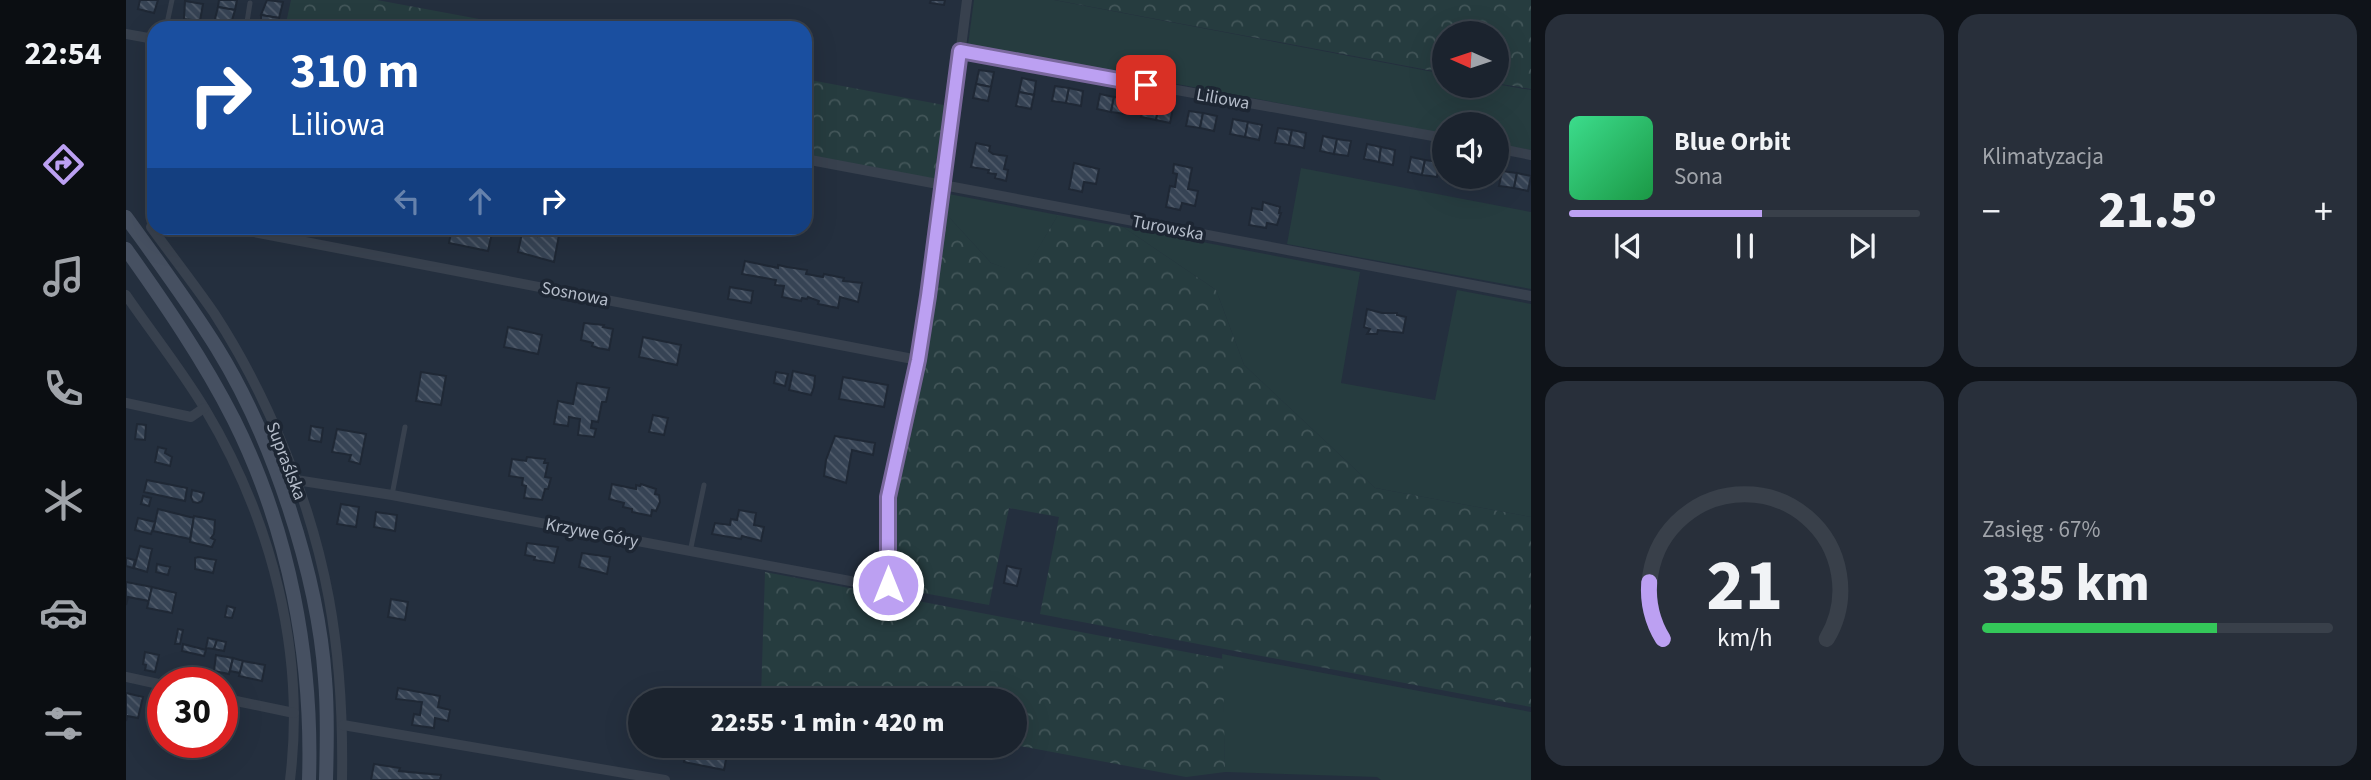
<!DOCTYPE html>
<html lang="pl">
<head>
<meta charset="utf-8">
<style>
  :root { --surface:#1b232e; --page:#282f3a; --text:#f1f3f6; --muted:#a0a4aa; --line:#39404a; --accent:#bca0f2 }
  body { margin:0; font-family:"Source Sans 3",sans-serif; background:var(--page); color:var(--text); height:100vh; display:flex; flex-direction:column; font-size:26px; white-space:nowrap }
  * { box-sizing:border-box; margin:0 }
  p { font-size:23px; color:var(--muted) }
  .icon { flex:none; width:38px; height:38px; fill:none; stroke:currentColor; stroke-width:2; stroke-linecap:round; stroke-linejoin:round }
  .map { position:relative; flex:1; overflow:hidden }
  .details { display:flex; flex-direction:column; gap:14px; padding:14px; background:#0f1319; width:840px }
  .details>* { flex:none }
  .top-card { position:absolute; left:21px; top:21px; width:665px; height:214px; border-radius:21px; box-shadow:0 7px 28px #0002,0 0 0 2px var(--line); background:#1a4fa0; color:#fff; overflow:hidden }
  .needle { width:46px; rotate:273deg }
  .fabs { position:absolute; left:1306px; top:21px; display:grid; gap:14px }
  .fabs a { display:grid; place-items:center; width:77px; height:77px; border-radius:50%; background:var(--surface); box-shadow:0 7px 28px #0002,0 0 0 2px var(--line); font-size:35px }
  .speed { position:absolute; left:21px; top:667px; display:flex; gap:14px; font-size:35px; font-weight:700; text-align:center }
  .speed>* { display:grid; place-content:center; width:91px; height:91px; border-radius:50%; background:var(--surface); box-shadow:0 7px 28px #0002,0 0 0 2px var(--line); line-height:1 }
  .speed .limit { border:10px solid #d22; background:#fff; color:#111 }
  .pin { position:absolute; display:grid; place-items:center; width:60px; height:60px; color:#fff; margin:-30px; border-radius:14px; box-shadow:0 4px 10px #0006 }
  .me { position:absolute; width:77px; margin:-38px; rotate:0deg; stroke-linejoin:round; filter:drop-shadow(0 0 5px #0008) }
  .turn { display:flex; align-items:center; gap:24px; height:147px; padding:0 28px; font-size:32px }
  .turn .icon { width:91px; height:91px; stroke-width:2.5 }
  .turn b { display:block; font-size:49px; line-height:60px }
  .lanes { display:flex; align-items:center; height:66px; padding:0 28px; background:#0003; justify-content:center; gap:35px; direction:ltr }
  .lanes .off { opacity:.35 }
  .big { font-size:52px; font-weight:800; line-height:1.1 }
  .details .tile { flex:1; display:flex; flex-direction:column; justify-content:center; gap:10px; min-width:0; padding:0 24px; border-radius:21px; background:var(--page) }
  .details .dial { align-items:center; gap:0 }
  .dial svg { height:182px; overflow:visible; fill:none; stroke:var(--line); stroke-width:7; stroke-linecap:round; text-anchor:middle }
  .dial text { fill:var(--text); stroke:none }
  .song { display:flex; align-items:center; gap:21px }
  .cover { width:84px; height:84px; border-radius:10px; background:linear-gradient(135deg,hsl(150 70% 55%),hsl(140 70% 35%)) }
  .played { height:7px; border-radius:4px; background:linear-gradient(90deg,var(--accent) 55%,var(--line) 55%) }
  .keys { display:flex; justify-content:space-around; direction:ltr }
  .heat { display:flex; justify-content:space-between; align-items:center; font-size:38px; direction:ltr }
  .charge { height:10px; border-radius:5px; background:linear-gradient(90deg,#34c759 67%,var(--line) 0) }
  .details .tiles { flex:1; display:grid; gap:14px; grid-template-columns:repeat(2,1fr) }
  .trip { position:absolute; left:502px; top:688px; width:399px; height:70px; border-radius:35px; background:var(--surface); box-shadow:0 7px 28px #0002,0 0 0 2px var(--line); font-weight:800; line-height:70px; text-align:center }
  main { display:flex; flex:1; min-height:0 }
  .dock { display:flex; flex-direction:column; width:126px; justify-content:space-around; align-items:center; background:#0b0e12; color:var(--muted) }
  .dock .icon { width:49px; height:49px }
  .dock .active { color:var(--accent) }
  .dock b { font-size:32px; color:var(--text) }
  .map>svg:first-child { display:block }
</style>
</head>
<body>
<main>
<nav class="dock">
<b>22:54</b>
<svg class="icon active" aria-label="directions" viewBox="0 0 24 24"><path d="M12 3l9 9-9 9-9-9zM9 14v-3h6M13 9l2 2-2 2"/></svg>
<svg class="icon" aria-label="music" viewBox="0 0 24 24"><path d="M9 18V5l10-2v13"/><circle cx="6" cy="18" r="3"/><circle cx="16" cy="16" r="3"/></svg>
<svg class="icon" aria-label="phone" viewBox="0 0 24 24"><path d="M5 4h4l2 5-3 2q2 4 5 5l2-3 5 2v4C11 20 4 13 5 4z"/></svg>
<svg class="icon" aria-label="climate" viewBox="0 0 24 24"><path d="M12 3v18M4 7l16 10M4 17L20 7"/></svg>
<svg class="icon" aria-label="car" viewBox="0 0 24 24"><path d="M5 17H2v-5l4-1 3-4h7l3 4 3 1v5h-3M9 17h6M6 11h13"/><circle cx="7" cy="17" r="2"/><circle cx="17" cy="17" r="2"/></svg>
<svg class="icon" aria-label="filters" viewBox="0 0 24 24"><path d="M4 7h16M4 17h16"/><circle cx="9" cy="7" r="2"/><circle cx="15" cy="17" r="2"/></svg>
</nav>
<div class="map">
<svg width="1405" height="780" viewBox="0 0 1405 780">
  <defs>
    <pattern id="forest-crowns" width="20" height="18" patternUnits="userSpaceOnUse" patternTransform="scale(1.75)"><rect width="20" height="18" fill="#263c3f"/><path d="M2 6a3 3 0 1 1 6 0M12 15a3 3 0 1 1 6 0" fill="none" stroke="#435659"/></pattern>
    <pattern id="building-back-hatch" width="6" height="6" patternUnits="userSpaceOnUse" patternTransform="scale(1.75)"><rect width="6" height="6" fill="#364354"/><path d="M-1 5l2 2M0 0l6 6M5-1l2 2" fill="none" stroke="#515c6b"/></pattern>
  </defs>
  <rect width="100%" height="100%" fill="#242f3e"/>
  <g fill="#263c3f">
    <polygon points="848,0 928,0 1318,74 1318,86 1370,86 1370,84 1405,90 1405,150 1370,144 1370,124 1318,124 1318,134 842,45"/>
    <polygon points="1175,168 1405,212 1405,289 1161,244"/>
    <polygon points="823,194 932,215 897,275 865,263 820,214"/>
    <polygon points="997,227 1234,272 1215,383 1309,400 1331,290 1405,304 1405,517 1249,488 1118,365 1090,290"/>
    <polygon points="1096,654 1405,712 1405,780 1255,780 1251,777 1099,772"/>
  </g>
  <g fill="url(#forest-crowns)">
    <polygon points="165,0 251,0 402,28 159,28"/>
    <polygon points="929,0 1405,0 1405,89 1370,83 1370,33 1318,33 1318,73"/>
    <polygon points="679,79 823,106 814,181 679,156"/>
    <path d="M820,214L865,263L897,274L932,215L997,227L1090,290L1118,365L1249,488L1405,517V707L914,614L933,517L883,508L863,605L786,591L768,578C758,515 778,450 791,389C803,331 812,273 820,214Z"/>
    <polygon points="639,572 1097,659 1099,772 1060,777 889,745 889,700 654,700 635,696"/>
  </g>
  <g fill="url(#building-back-hatch)" stroke="#1f2835" stroke-width="2">
    <polygon points="14,0 32,0 28,13 12,9"/>
    <polygon points="93,0 111,0 109,10 92,7"/>
    <polygon points="141,0 157,2 153,18 135,15"/>
    <polygon points="805,0 819,0 818,5 804,3"/>
    <polygon points="59,1 77,4 74,21 58,19"/>
    <polygon points="92,7 109,10 104,27 88,23"/>
    <polygon points="135,15 153,18 152,28 135,28"/>
    <polygon points="853,70 868,72 865,87 850,84"/>
    <polygon points="896,78 910,81 908,95 893,92"/>
    <polygon points="850,84 865,87 862,101 847,98"/>
    <polygon points="929,86 943,88 940,103 926,101"/>
    <polygon points="943,88 957,91 955,106 940,103"/>
    <polygon points="893,92 908,95 905,109 890,106"/>
    <polygon points="974,94 988,97 985,112 971,109"/>
    <polygon points="988,97 1002,100 999,114 985,112"/>
    <polygon points="1018,102 1033,105 1030,120 1015,117"/>
    <polygon points="1033,105 1047,108 1044,123 1030,120"/>
    <polygon points="1063,111 1077,113 1074,128 1060,126"/>
    <polygon points="1077,113 1091,116 1088,131 1074,128"/>
    <polygon points="1107,119 1122,122 1119,137 1104,134"/>
    <polygon points="1122,122 1136,125 1133,140 1119,137"/>
    <polygon points="1152,128 1166,130 1163,145 1149,143"/>
    <polygon points="1166,130 1180,133 1178,148 1163,145"/>
    <polygon points="1197,136 1211,139 1208,154 1194,151"/>
    <polygon points="1211,139 1225,141 1222,156 1208,154"/>
    <polygon points="850,143 864,146 863,151 867,154 881,156 878,169 882,170 880,181 869,178 870,174 862,173 863,170 845,167"/>
    <polygon points="1241,144 1255,147 1253,162 1238,159"/>
    <polygon points="1255,147 1269,150 1267,165 1253,162"/>
    <polygon points="1285,157 1299,160 1296,175 1282,172"/>
    <polygon points="1299,160 1313,162 1311,177 1296,175"/>
    <polygon points="948,163 973,169 970,184 958,182 956,192 943,189"/>
    <polygon points="1048,164 1066,168 1062,189 1072,191 1069,206 1056,203 1054,210 1040,207 1044,186 1049,187 1051,174 1047,173"/>
    <polygon points="1376,171 1391,173 1388,188 1373,186"/>
    <polygon points="1391,173 1405,176 1402,191 1388,188"/>
    <polygon points="1343,177 1358,177 1356,182 1342,179"/>
    <polygon points="1137,202 1154,207 1153,213 1155,213 1151,225 1141,223 1140,228 1123,225 1126,208 1136,210"/>
    <polygon points="326,228 367,228 362,251 323,243"/>
    <polygon points="422,230 433,235 428,262 392,252 396,233 411,236 412,231 420,232"/>
    <polygon points="619,261 652,268 652,265 661,267 681,270 680,274 697,277 698,274 718,278 717,281 736,283 732,302 714,297 712,308 692,304 693,301 682,297 681,299 676,298 675,301 656,297 658,286 649,285 650,280 616,274"/>
    <polygon points="604,287 627,291 625,303 602,299"/>
    <polygon points="1241,309 1256,313 1271,313 1271,315 1280,317 1277,333 1252,330 1251,334 1241,334 1244,329 1238,327"/>
    <polygon points="458,323 478,325 477,327 487,329 483,350 472,348 466,346 467,343 455,340"/>
    <polygon points="382,327 416,335 412,354 378,347"/>
    <polygon points="517,337 555,345 551,365 513,357"/>
    <polygon points="667,371 689,376 688,387 685,395 663,390"/>
    <polygon points="295,372 320,376 315,405 290,401"/>
    <polygon points="650,372 662,374 659,386 648,383"/>
    <polygon points="717,377 762,385 758,407 713,399"/>
    <polygon points="451,383 483,388 480,402 476,402 472,422 466,421 465,428 470,429 468,437 452,435 454,419 443,417 442,426 428,424 432,401 447,404"/>
    <polygon points="527,415 542,418 538,435 523,432"/>
    <polygon points="11,424 20,425 19,440 9,439"/>
    <polygon points="185,426 197,428 195,442 183,440"/>
    <polygon points="211,429 240,434 234,464 223,461 225,455 206,452"/>
    <polygon points="709,436 749,443 747,455 726,450 720,483 698,476 700,460"/>
    <polygon points="32,447 40,449 39,453 46,457 44,466 29,462"/>
    <polygon points="401,457 419,459 418,463 422,463 419,477 425,478 422,489 419,489 416,500 398,498 400,486 396,485 397,478 383,476 386,459 400,461"/>
    <polygon points="21,480 61,488 59,501 18,492"/>
    <polygon points="486,484 510,489 510,485 514,486 515,484 530,489 529,494 533,495 534,502 530,511 526,510 525,516 506,512 506,509 497,507 498,503 483,499"/>
    <polygon points="66,490 78,493 76,501 72,503 67,502 65,497"/>
    <polygon points="17,496 25,498 23,506 15,504"/>
    <polygon points="215,504 233,507 230,527 211,524"/>
    <polygon points="32,509 68,518 64,539 27,531"/>
    <polygon points="613,510 630,513 628,525 638,527 635,541 616,536 615,539 586,534 589,523 604,525 605,519 611,520"/>
    <polygon points="250,512 271,515 269,531 248,527"/>
    <polygon points="68,516 89,520 88,534 85,538 89,540 86,547 64,542"/>
    <polygon points="12,518 29,522 25,534 9,530"/>
    <polygon points="401,543 432,547 428,563 408,560 409,557 399,555"/>
    <polygon points="14,546 26,549 21,572 8,568"/>
    <polygon points="456,553 484,557 481,574 453,567"/>
    <polygon points="72,557 90,560 87,573 69,569 69,558"/>
    <polygon points="0,558 9,560 7,568 0,566"/>
    <polygon points="31,564 44,567 42,575 30,572"/>
    <polygon points="881,566 895,569 891,586 878,583"/>
    <polygon points="0,582 26,587 23,601 2,597 0,605"/>
    <polygon points="26,587 50,593 46,613 21,608"/>
    <polygon points="265,599 282,602 279,620 262,617"/>
    <polygon points="101,606 109,608 106,618 99,617"/>
    <polygon points="52,629 57,630 54,644 49,644"/>
    <polygon points="82,638 91,640 88,649 80,648"/>
    <polygon points="91,640 100,642 98,651 88,649"/>
    <polygon points="57,644 80,650 78,656 56,651"/>
    <polygon points="19,652 33,655 29,672 19,670 20,665 17,664"/>
    <polygon points="90,655 107,658 103,674 88,671"/>
    <polygon points="107,658 117,661 114,673 104,671"/>
    <polygon points="117,661 139,665 136,681 113,676"/>
    <polygon points="272,688 314,696 312,707 324,710 322,721 309,718 308,728 286,725 288,714 294,715 296,702 270,699"/>
    <polygon points="0,693 17,697 12,718 1,716 0,721"/>
    <polygon points="561,746 585,746 602,749 598,770 558,762"/>
    <polygon points="248,764 274,768 273,771 315,775 314,780 245,780"/>
  </g>
  <g fill="none" stroke-linecap="round" stroke-linejoin="round">
    <g stroke="#38414e" stroke-width="5">
      <polyline points="40,28 46,0"/>
      <polyline points="120,28 124,3"/>
      <polyline points="266,495 279,427"/>
      <polyline points="564,552 578,485"/>
    </g>
    <g stroke="#38414e" stroke-width="10">
      <polyline points="0,34 28,39"/>
      <polyline points="834,51 1318,138"/>
      <polyline points="1370,148 1405,155"/>
      <polyline points="679,159 1405,296"/>
      <path d="M28,225L25,227C46,256 68,284 88,313C142,396 185,501 203,599C214,659 217,720 216,780"/>
      <polyline points="107,228 792,360"/>
      <path d="M0,295C26,333 55,369 79,409C145,519 180,651 164,780"/>
      <polyline points="0,403 65,417 78,408"/>
      <polyline points="170,480 266,495 740,584 762,585 762,497 792,360 806,275 841,0"/>
      <polyline points="0,677 37,685"/>
      <polyline points="96,698 168,713"/>
      <polyline points="217,725 539,780"/>
    </g>
    <g stroke="#465061" stroke-width="14">
      <path d="M0,217C31,260 63,303 91,348C146,437 192,574 199,679C202,713 201,746 200,780"/>
      <path d="M0,249C39,304 77,359 108,420C163,530 187,657 183,780"/>
    </g>
  </g>
  <g fill="none" stroke-linecap="round" stroke-linejoin="round">
    <g stroke="#7a689d" stroke-width="18">
      <polyline id="route" points="762,585 762,497 792,360 802,296 834,51 1020,85"/>
    </g>
    <use href="#route" stroke="#bca0f2" stroke-width="12"/>
  </g>
  <g text-anchor="middle" dominant-baseline="central" stroke-width="7" stroke-linejoin="round" paint-order="stroke">
    <g font-size="18" fill="#b4bcc9" stroke="#1d2633">
      <text transform="translate(1097 99) rotate(10)">Liliowa</text>
      <text transform="translate(1042 228) rotate(11)">Turowska</text>
      <text transform="translate(449 294) rotate(11)">Sosnowa</text>
      <text transform="translate(160 461) rotate(69)">Supraślska</text>
      <text transform="translate(466 533) rotate(11)">Krzywe Góry</text>
    </g>
  </g>
</svg>
<div class="fabs">
<a><svg class="needle" viewBox="-14 -14 28 28"><path d="M0-13l5 13h-10z" fill="#e53935"/><path d="M0 13l5-13h-10z" fill="#a0a4aa"/></svg></a>
<a><svg class="icon" aria-label="sound" viewBox="0 0 24 24"><path d="M4 9h4l5-4v14l-5-4H4zM17 9q2 3 0 6"/></svg></a>
</div>
<div class="speed"><div class="limit">30</div></div>
<div class="pin" style="left:1020px;top:85px;background:#d93025"><svg class="icon" aria-label="arrive" viewBox="0 0 24 24"><path d="M6 21V4h12l-3 4 3 4H6"/></svg></div>
<svg class="me" style="left:762px;top:585px" viewBox="-20 -20 40 40"><circle r="17" fill="#bca0f2" stroke="#fff" stroke-width="3"/><path d="M0-11L8 9 0 5-8 9z" fill="#fff"/></svg>
<div class="trip">22:55 · 1 min · 420 m</div>
<div class="top-card">
<div class="turn"><svg class="icon" aria-label="right" viewBox="0 0 24 24"><path d="M7 20v-9h11M14 6l5 5-5 5"/></svg><div><b>310 m</b>Liliowa</div></div>
<div class="lanes"><svg class="icon off" aria-label="left" viewBox="0 0 24 24"><path d="M17 20v-9H6M10 6l-5 5 5 5"/></svg><svg class="icon off" aria-label="ahead" viewBox="0 0 24 24"><path d="M12 20V5M6 11l6-6 6 6"/></svg><svg class="icon" aria-label="right" viewBox="0 0 24 24"><path d="M7 20v-9h11M14 6l5 5-5 5"/></svg></div>
</div>
</div>
<section class="details">
<div class="tiles">
<div class="tile">
<div class="song"><i class="cover"></i><div><b>Blue Orbit</b><p>Sona</p></div></div>
<div class="played"></div>
<div class="keys"><svg class="icon" aria-label="previous" viewBox="0 0 24 24"><path d="M18 5L8 12l10 7zM5 5v14"/></svg><svg class="icon" aria-label="pause" viewBox="0 0 24 24"><path d="M8 5v14M16 5v14"/></svg><svg class="icon" aria-label="next" viewBox="0 0 24 24"><path d="M6 5l10 7-10 7zM19 5v14"/></svg></div>
</div>
<div class="tile"><p>Klimatyzacja</p>
<div class="heat"><a>−</a><b class="big">21.5°</b><a>+</a></div>
</div>
<div class="tile dial"><svg viewBox="0 0 100 80">
<path d="M14 69A42 42 0 1 1 86 69"/>
<path d="M14 69A42 42 0 0 1 8 44" stroke="#bca0f2"/>
<text x="50" y="56" font-size="32" font-weight="700">21</text>
<text x="50" y="72" font-size="11">km/h</text>
</svg></div>
<div class="tile"><p>Zasięg · 67%</p><b class="big">335 km</b><div class="charge"></div></div>
</div>
</section>
</main>
</body>
</html>
